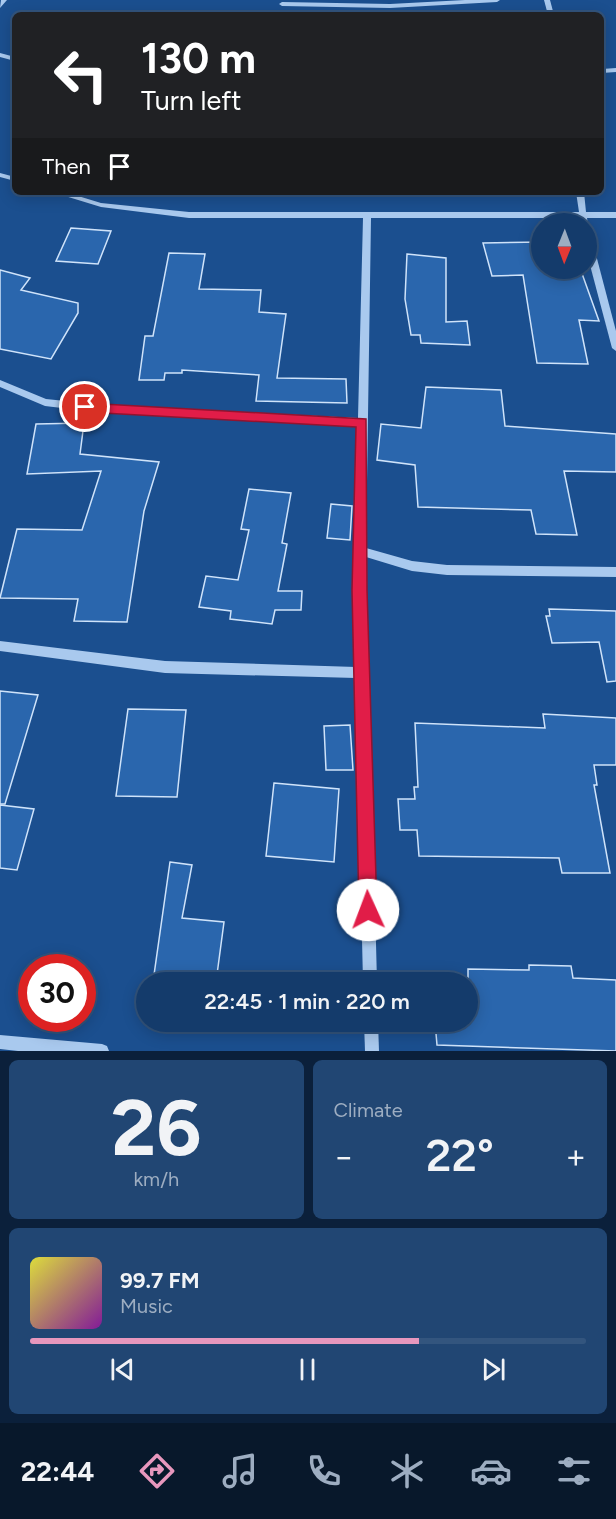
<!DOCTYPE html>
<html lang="en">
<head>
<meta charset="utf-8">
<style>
  :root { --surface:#143b6b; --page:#214673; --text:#f1f3f6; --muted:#9dadc1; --line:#33557e; --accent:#e797bd }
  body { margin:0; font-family:Figtree,sans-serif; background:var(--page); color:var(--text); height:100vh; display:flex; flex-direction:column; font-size:22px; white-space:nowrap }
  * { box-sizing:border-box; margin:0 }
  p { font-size:20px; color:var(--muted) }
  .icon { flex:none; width:33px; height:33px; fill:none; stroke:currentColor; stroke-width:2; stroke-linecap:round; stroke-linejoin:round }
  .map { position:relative; height:1051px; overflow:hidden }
  .panel { display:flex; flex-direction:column; gap:9px; padding:9px; background:#0b203b; flex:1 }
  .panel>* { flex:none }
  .banner { position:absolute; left:12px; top:12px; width:592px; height:183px; border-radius:9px; box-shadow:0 3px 15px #0003,0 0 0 2px var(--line); background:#202124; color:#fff; overflow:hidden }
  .needle { width:39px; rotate:181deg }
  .buttons { position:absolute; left:531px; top:213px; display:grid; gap:12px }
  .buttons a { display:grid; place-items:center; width:66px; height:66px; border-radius:50%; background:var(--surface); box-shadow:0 3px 15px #0003,0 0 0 2px var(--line); font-size:30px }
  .speed { position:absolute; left:18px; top:954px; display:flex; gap:12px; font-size:30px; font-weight:700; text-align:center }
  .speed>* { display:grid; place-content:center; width:78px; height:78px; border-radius:50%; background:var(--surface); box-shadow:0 3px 15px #0003,0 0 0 2px var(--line); line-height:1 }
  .speed .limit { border:9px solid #d22; background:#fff; color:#111 }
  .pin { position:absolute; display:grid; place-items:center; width:51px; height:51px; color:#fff; margin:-26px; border:3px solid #fff; border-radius:50%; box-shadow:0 2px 6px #0007 }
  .me { position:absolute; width:66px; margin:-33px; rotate:358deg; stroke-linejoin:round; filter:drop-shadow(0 0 4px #0008) }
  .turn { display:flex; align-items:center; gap:21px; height:126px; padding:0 30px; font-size:27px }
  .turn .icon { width:78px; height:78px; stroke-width:2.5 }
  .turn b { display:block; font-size:42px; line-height:51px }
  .then { display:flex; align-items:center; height:57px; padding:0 30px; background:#0003; gap:12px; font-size:22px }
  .big { font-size:45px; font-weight:600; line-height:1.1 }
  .panel .tile { flex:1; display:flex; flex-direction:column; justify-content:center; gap:9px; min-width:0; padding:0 21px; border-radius:9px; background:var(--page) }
  .panel .dial { align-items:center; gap:0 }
  .dial b { font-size:78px; line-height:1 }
  .song { display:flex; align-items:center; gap:18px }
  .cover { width:72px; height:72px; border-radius:9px; background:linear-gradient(135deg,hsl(60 70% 55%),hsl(290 70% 35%)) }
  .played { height:6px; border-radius:3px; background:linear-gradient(90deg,var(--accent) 70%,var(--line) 70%) }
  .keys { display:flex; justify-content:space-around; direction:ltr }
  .heat { display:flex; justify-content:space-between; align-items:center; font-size:33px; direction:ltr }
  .panel .tiles { flex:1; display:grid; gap:9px; grid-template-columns:1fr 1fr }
  .tile:last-child { grid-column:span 2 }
  .trip { position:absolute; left:136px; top:972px; width:342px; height:60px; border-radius:30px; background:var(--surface); box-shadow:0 3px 15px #0003,0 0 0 2px var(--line); font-weight:600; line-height:60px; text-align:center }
  .tabs { display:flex; height:96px; justify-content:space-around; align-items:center; background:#08182b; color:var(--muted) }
  .tabs .icon { width:42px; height:42px }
  .tabs .current { color:var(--accent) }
  .tabs b { font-size:27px; color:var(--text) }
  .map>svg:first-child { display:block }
</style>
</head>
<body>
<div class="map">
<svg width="616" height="1051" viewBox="0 0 616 1051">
  <rect width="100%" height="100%" fill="#1b4f8f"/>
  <g fill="#2a66ad" stroke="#cfe3fa" stroke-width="1.5">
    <polygon points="71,228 111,231 98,264 56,261"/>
    <polygon points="542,242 542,268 580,268 599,321 579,320 588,364 537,363 523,275 492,276 483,243"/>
    <polygon points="169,253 205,254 199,289 261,290 259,312 286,314 277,378 346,379 347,403 256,401 259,375 182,370 182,373 165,373 164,380 139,380 145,336 153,336"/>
    <polygon points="407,254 446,258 446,322 467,321 470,345 421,343 420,335 411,335 405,299"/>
    <polygon points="0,270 30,278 21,290 78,303 78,313 51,359 0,349"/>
    <polygon points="426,387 501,390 505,426 616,434 616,472 564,471 577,535 536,534 531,510 418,507 415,465 377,460 381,424 421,428"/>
    <polygon points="84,423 80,454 159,462 144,511 127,622 74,621 78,599 0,598 17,529 82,530 101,471 27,474 36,424"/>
    <polygon points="249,489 291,493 282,543 287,544 278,591 302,591 301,610 275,610 272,624 230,619 231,611 199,607 206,576 238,580 249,530 241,529"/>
    <polygon points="331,504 352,506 350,540 327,538"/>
    <polygon points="549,609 616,611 616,681 607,682 599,642 552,643 546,616 550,616"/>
    <polygon points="0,691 38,695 5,804 0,804"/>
    <polygon points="128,709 186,710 177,797 116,796"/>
    <polygon points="543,714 616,718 616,765 594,765 597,785 594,785 610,873 562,873 559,858 419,856 417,830 400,830 398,799 415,799 414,787 418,787 415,723 545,728"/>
    <polygon points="350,725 353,770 326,770 324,726"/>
    <polygon points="274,783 339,789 334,862 266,856"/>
    <polygon points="0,805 34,809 17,870 0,868"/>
    <polygon points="170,862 192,865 182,918 224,922 216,982 153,982"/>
    <polygon points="529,965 571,966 573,978 616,980 616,1051 437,1045 435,1022 468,1022 468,969 529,970"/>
  </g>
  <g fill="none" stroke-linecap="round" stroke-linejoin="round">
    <g fill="#a9c9ee" fill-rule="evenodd">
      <polygon points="1,0 7,0 0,8"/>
      <polygon points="465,0 500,0 497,2 390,8 282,6 279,4 282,2 390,4"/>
      <polygon points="544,0 550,0 554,15 548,15"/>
      <polygon points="0,53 15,57 15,61 0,57"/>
      <polygon points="616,68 616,72 602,73 602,69"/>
      <polygon points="0,173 15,177 15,181 0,177"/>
      <polygon points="52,192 65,192 101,203 189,212 579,212 576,192 584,192 586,212 616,212 616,218 587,218 588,224 586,226 586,224 580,224 579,218 371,218 366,548 412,561 447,565 616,567 616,577 447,575 412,571 366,557 377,982 363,982 356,678 165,673 0,651 0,641 165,661 356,667 355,551 358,426 104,413 45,406 0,387 0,380 46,399 104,405 358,418 363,218 189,218 101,207"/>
      <polygon points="586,230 590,232 616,331 616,351 612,348 586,250"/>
      <polygon points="364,1022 378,1022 379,1051 365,1051"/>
      <polygon points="0,1035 102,1044 107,1046 109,1051 18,1051 0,1049"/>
    </g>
  </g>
  <polygon fill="#e11d48" stroke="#92132f" stroke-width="1.5" points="85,403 366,419 367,590 377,910 374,917 368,919 361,917 359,910 352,590 356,427 85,412 78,407"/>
</svg>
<div class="buttons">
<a><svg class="needle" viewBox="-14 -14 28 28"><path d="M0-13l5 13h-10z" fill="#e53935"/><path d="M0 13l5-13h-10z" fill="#9dadc1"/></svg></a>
</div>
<div class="speed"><div class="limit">30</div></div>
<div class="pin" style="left:85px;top:407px;background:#d93025"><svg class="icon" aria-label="arrive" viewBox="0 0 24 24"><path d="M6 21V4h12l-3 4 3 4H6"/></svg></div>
<svg class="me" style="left:368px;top:910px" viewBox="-20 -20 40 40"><circle r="19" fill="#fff"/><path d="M0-13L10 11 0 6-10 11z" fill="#e11d48"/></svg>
<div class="trip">22:45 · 1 min · 220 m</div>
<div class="banner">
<div class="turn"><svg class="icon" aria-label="left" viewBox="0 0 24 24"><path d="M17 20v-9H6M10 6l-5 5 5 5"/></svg><div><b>130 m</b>Turn left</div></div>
<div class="then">Then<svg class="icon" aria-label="arrive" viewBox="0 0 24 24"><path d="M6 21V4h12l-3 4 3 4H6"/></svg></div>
</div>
</div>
<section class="panel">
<div class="tiles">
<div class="tile dial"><b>26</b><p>km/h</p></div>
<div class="tile"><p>Climate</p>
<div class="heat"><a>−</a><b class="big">22°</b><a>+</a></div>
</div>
<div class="tile">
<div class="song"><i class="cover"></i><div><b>99.7 FM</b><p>Music</p></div></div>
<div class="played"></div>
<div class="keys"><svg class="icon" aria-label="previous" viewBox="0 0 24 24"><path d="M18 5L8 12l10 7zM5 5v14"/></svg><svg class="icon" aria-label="pause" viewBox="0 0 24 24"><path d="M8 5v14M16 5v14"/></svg><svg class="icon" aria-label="next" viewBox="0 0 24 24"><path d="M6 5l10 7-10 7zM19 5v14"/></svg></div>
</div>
</div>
</section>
<nav class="tabs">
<b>22:44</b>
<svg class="icon current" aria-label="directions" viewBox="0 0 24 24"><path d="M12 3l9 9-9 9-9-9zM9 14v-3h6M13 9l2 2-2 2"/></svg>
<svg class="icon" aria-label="music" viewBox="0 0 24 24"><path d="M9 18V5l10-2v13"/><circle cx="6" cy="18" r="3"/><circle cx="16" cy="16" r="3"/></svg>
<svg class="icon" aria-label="phone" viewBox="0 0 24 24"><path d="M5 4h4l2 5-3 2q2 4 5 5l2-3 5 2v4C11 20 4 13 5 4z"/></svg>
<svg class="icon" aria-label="climate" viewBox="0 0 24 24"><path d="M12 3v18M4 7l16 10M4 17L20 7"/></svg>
<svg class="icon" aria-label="car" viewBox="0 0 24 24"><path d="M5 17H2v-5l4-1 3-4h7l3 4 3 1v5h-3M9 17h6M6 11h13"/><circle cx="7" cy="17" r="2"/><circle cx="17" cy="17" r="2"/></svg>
<svg class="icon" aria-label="filters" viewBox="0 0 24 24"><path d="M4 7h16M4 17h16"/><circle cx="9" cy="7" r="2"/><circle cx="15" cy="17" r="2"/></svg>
</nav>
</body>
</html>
